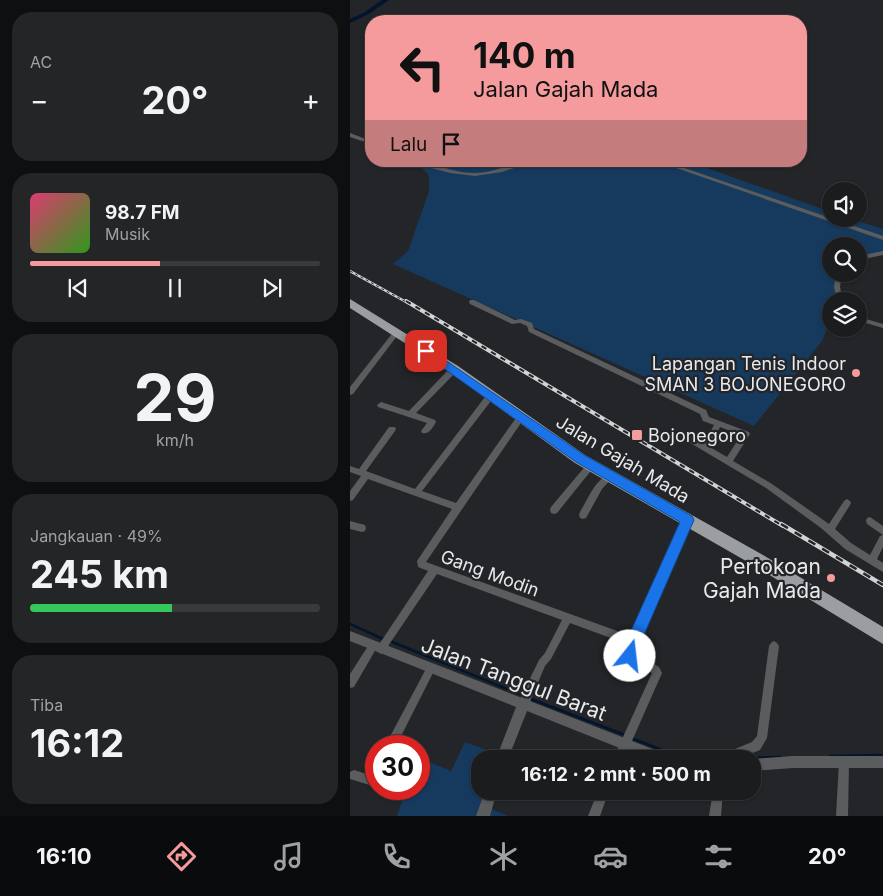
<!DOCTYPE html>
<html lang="id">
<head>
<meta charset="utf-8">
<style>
  :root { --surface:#1a1c1e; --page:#232527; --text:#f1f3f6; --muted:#9fa1a4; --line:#383a3c; --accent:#f59b9d }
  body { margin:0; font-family:Inter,sans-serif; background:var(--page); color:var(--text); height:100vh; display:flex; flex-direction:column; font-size:19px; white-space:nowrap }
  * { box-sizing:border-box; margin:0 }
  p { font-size:16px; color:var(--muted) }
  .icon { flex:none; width:28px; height:28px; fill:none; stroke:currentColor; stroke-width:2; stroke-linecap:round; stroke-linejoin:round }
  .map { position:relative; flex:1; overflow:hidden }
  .side { display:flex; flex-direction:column; gap:12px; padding:12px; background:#0e0f10; width:350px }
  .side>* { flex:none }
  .guide { position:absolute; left:15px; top:15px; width:442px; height:152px; border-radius:20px; box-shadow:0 1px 4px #0004,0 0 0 1px var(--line); background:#f59b9d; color:#111; overflow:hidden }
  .buttons { position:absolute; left:472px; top:182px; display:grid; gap:10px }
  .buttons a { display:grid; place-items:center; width:45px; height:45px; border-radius:50%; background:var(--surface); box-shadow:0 1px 4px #0004,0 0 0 1px var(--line); font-size:25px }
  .speed { position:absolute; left:15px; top:735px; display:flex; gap:10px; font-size:25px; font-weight:700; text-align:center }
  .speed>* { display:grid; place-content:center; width:65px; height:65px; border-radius:50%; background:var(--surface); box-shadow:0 1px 4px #0004,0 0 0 1px var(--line); line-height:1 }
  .speed .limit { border:8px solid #d22; background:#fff; color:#111 }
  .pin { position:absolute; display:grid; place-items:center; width:42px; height:42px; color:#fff; margin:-21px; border-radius:10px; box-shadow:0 2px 8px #0006 }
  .me { position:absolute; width:55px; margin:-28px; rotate:16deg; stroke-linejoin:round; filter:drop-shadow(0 0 4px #0008) }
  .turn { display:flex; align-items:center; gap:18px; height:105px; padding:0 25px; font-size:22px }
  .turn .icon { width:65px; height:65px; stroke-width:2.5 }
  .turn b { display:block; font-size:35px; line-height:42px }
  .then { display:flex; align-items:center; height:48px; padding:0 25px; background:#0003; gap:10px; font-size:19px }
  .big { font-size:38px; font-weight:700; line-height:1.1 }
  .side .tile { flex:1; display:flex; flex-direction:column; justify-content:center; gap:8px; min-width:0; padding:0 18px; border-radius:20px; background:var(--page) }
  .side .dial { align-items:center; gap:0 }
  .dial b { font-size:65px; line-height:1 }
  .song { display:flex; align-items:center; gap:15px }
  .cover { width:60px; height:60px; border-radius:8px; background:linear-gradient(135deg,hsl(340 70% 55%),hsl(110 70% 35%)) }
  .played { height:5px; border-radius:2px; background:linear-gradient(90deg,var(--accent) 45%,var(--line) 45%) }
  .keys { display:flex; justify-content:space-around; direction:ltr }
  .heat { display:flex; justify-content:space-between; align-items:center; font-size:28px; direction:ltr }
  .charge { height:8px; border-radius:4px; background:linear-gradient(90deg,#34c759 49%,var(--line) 0) }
  .trip { position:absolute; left:121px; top:750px; width:290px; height:50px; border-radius:20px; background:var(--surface); box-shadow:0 1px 4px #0004,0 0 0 1px var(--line); font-weight:700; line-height:50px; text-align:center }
  .menu { display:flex; height:80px; justify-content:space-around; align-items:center; background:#0a0b0c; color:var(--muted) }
  .menu .icon { width:35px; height:35px }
  .menu .active { color:var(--accent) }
  .menu b { font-size:22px; color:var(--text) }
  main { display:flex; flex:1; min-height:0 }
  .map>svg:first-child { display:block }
</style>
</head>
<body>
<main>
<section class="side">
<div class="tile"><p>AC</p>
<div class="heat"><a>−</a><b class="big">20°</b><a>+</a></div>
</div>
<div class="tile">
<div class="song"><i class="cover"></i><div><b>98.7 FM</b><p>Musik</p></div></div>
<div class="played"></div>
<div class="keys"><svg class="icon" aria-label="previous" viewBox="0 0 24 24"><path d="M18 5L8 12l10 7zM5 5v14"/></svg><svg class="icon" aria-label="pause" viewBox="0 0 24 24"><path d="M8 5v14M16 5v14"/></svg><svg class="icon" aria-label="next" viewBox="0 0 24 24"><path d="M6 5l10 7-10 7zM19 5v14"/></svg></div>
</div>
<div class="tile dial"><b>29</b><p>km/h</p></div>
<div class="tile"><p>Jangkauan · 49%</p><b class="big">245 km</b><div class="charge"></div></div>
<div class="tile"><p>Tiba</p><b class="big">16:12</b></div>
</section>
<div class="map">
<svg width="533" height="816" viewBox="0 0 533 816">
  <rect width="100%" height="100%" fill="#232528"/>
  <g fill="#16395e">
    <polygon points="78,161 337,161 481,212 481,219 501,219 533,229 533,254 525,253 509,257 509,246 481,246 481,274 487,274 485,280 485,301 481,301 481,319 472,341 404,426 43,264 58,251 79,191 79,175 69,165"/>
    <polygon points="115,742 151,755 149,759 130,759 130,791 137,791 137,807 158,816 47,816 56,789 69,789 69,781 79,762 101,771"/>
  </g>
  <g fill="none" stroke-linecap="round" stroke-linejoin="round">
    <g stroke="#01162e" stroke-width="2.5">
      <polyline points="0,624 33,639"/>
      <polyline points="40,641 172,695"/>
      <polyline points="181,699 275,735"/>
      <polyline points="281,738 312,750 341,758 383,758"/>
      <polyline points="480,756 533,755"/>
      <polyline points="390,758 431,757"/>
    </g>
    <polygon fill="#01162e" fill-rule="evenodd" points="32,0 39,0 19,14 0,23 0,19 15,12"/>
    <g fill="#5b5c5e" fill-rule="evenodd">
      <polygon points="0,133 21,141 21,144 0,137"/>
      <path d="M65,161C74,161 82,165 91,167C102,170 113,173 125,173C146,173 165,161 185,161L152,172L125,176L100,173L81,168Z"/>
      <polygon points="306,161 314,161 533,236 533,240"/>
      <polygon points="533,251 533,255 509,260 509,256"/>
      <polygon points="486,274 492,274 490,287 493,301 487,301 484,287"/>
      <path d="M120,300H124L165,320L171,319L182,323L184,329L356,410L359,417L399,432L400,434L383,461L422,484L479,524L494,501L497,499L500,501L501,503L500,505L485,529L501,543L520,555L530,536L533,535V547L527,559L533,563V572L495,549L471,528L416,488L337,441L336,439L337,437L340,436L354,443L364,425L353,421L350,414L179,332L177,326L170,323L162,324L120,304L119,302ZM370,427L391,435L377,457L360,447Z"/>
      <polygon points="509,317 533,324 533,328 509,321"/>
      <polygon points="45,330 47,330 50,332 3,394 0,395 0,387"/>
      <path d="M104,366L107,367L108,369L107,371L66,413L85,420L86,422C83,427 79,435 72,433L71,431L77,423L28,407L27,405L31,402L59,411L101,367Z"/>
      <polygon points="141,392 144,393 145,395 144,397 72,491 106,503 168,415 174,415 175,417 76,562 281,636 334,517 337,516 340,517 341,520 283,652 309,667 312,673 274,759 263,759 302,673 277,659 273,653 277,644 220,623 201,659 195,666 177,709 173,710 169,709 168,705 169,701 189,660 195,653 212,620 87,574 34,652 31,654 28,652 26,649 4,687 0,688 0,674 20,643 23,641 26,643 28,646 78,571 68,567 67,561 102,509 18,479 3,500 0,501 0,491 11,476 0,472 0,466 9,469 39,427 45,427 46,429 45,431 16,471 65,489 138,393"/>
      <polygon points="241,462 244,463 245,465 244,467 207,513 204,514 201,513 200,510 201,507 238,463"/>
      <path d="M259,474L262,475L263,477L252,489L236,518L233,519L230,518L229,515L230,512C238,499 245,480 259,474Z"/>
      <polygon points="520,517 533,526 533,535 517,524 516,521 517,518"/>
      <polygon points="0,521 15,525 16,528 15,531 12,532 0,529"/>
      <polygon points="424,641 427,643 429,646 417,738 410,750 393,757 392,759 381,759 385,749 402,742 407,736 419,646 421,643"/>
      <polygon points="81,663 84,665 86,668 84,671 46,746 35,746 78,665"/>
      <polygon points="494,757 498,758 499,762 498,816 486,816 489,762 490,758"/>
      <polygon points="4,770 26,777 26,787 0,779 0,772"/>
      <polygon points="248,791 259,791 250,816 238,816"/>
      <polygon points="363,791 373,791 371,816 359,816"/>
    </g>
    <g fill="#5b5c5e" fill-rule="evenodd">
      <polygon points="0,631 313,753 317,755 319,759 297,759 177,711 158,759 146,759 166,707 0,641"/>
      <polygon points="443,756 533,756 533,768 443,768 402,771 402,759"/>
      <polygon points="135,791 147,791 140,816 126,816"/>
    </g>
    <polygon fill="#9a9ea1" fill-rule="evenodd" points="0,299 108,366 235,455 413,555 533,627 533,644 403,565 225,463 100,372 0,308"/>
    <g stroke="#d1d3d5" stroke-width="2.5">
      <polyline id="rail-far2" points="0,271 58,303"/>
    </g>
    <g stroke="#d1d3d5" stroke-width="4">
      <polyline id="rail-far1" points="56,301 433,526"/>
    </g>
    <g stroke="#d1d3d5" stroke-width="4.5">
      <polyline id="rail" points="431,524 533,585"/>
    </g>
    <use href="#rail-far2" stroke="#232528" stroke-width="1" stroke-dasharray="3" stroke-linecap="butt"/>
    <use href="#rail-far1" stroke="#232528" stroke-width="2" stroke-dasharray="5.5" stroke-linecap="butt"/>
    <use href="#rail" stroke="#232528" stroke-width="2.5" stroke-dasharray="8" stroke-linecap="butt"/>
  </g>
  <polygon fill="#1a73e8" stroke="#114b97" points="76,347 234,455 342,516 344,520 286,653 287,656 285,661 280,664 275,661 271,653 330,522 226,462 72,353 70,351"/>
  <g fill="#f59b9d" stroke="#232528" stroke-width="2">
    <circle cx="506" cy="373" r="5"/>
    <rect x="281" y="429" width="12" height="12" rx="2.5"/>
    <circle cx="481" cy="578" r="5"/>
  </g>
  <g text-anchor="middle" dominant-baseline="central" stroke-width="4.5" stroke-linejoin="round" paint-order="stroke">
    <g font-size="18" fill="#e7e9eb" stroke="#232528" text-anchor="end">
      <text x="496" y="363">Lapangan Tenis Indoor<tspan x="496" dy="21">SMAN 3 BOJONEGORO</tspan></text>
      <text x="298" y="435" text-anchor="start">Bojonegoro</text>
    </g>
    <g font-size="18" fill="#e7e9eb" stroke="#232528">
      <text transform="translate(273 459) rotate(31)">Jalan Gajah Mada</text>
      <text transform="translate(140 573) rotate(20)">Gang Modin</text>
    </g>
    <g font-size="21" fill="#e7e9eb" stroke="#232528" text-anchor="end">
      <text x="471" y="566">Pertokoan<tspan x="471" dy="24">Gajah Mada</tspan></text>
    </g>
    <g font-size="21" fill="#e7e9eb" stroke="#232528">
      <text transform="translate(164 679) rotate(21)">Jalan Tanggul Barat</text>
    </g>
  </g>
</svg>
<div class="buttons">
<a><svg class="icon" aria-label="sound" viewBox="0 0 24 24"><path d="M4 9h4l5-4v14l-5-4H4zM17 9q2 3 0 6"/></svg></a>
<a><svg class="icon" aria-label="search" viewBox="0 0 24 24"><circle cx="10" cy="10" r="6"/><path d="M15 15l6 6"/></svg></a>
<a><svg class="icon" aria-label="layers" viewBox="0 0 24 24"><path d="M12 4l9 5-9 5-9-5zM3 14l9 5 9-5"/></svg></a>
</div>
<div class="speed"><div class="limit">30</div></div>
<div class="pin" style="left:76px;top:351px;background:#d93025"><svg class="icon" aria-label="arrive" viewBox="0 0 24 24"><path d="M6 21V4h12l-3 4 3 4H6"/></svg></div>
<svg class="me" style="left:280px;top:656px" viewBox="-20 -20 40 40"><circle r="19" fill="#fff"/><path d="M0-13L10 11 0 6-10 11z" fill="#1a73e8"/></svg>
<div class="trip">16:12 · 2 mnt · 500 m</div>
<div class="guide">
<div class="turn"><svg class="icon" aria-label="left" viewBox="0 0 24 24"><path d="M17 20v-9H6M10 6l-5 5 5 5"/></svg><div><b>140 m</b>Jalan Gajah Mada</div></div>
<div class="then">Lalu<svg class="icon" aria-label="arrive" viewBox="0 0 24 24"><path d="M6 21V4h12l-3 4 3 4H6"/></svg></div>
</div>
</div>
</main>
<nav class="menu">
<b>16:10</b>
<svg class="icon active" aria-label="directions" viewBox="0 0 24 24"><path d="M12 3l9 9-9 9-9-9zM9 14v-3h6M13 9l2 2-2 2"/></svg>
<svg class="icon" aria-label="music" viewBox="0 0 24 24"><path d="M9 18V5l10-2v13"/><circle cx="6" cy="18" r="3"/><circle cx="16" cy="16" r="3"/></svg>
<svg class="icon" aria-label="phone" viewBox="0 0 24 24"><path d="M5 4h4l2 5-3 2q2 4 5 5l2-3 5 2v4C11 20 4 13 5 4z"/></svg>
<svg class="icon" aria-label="climate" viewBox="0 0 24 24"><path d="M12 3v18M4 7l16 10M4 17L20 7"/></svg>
<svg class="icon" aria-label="car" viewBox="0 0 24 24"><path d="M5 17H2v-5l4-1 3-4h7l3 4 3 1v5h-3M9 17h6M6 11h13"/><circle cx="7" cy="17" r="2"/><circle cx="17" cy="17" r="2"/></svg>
<svg class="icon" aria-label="filters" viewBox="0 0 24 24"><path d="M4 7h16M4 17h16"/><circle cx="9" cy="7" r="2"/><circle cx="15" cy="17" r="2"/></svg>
<b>20°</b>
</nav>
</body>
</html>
